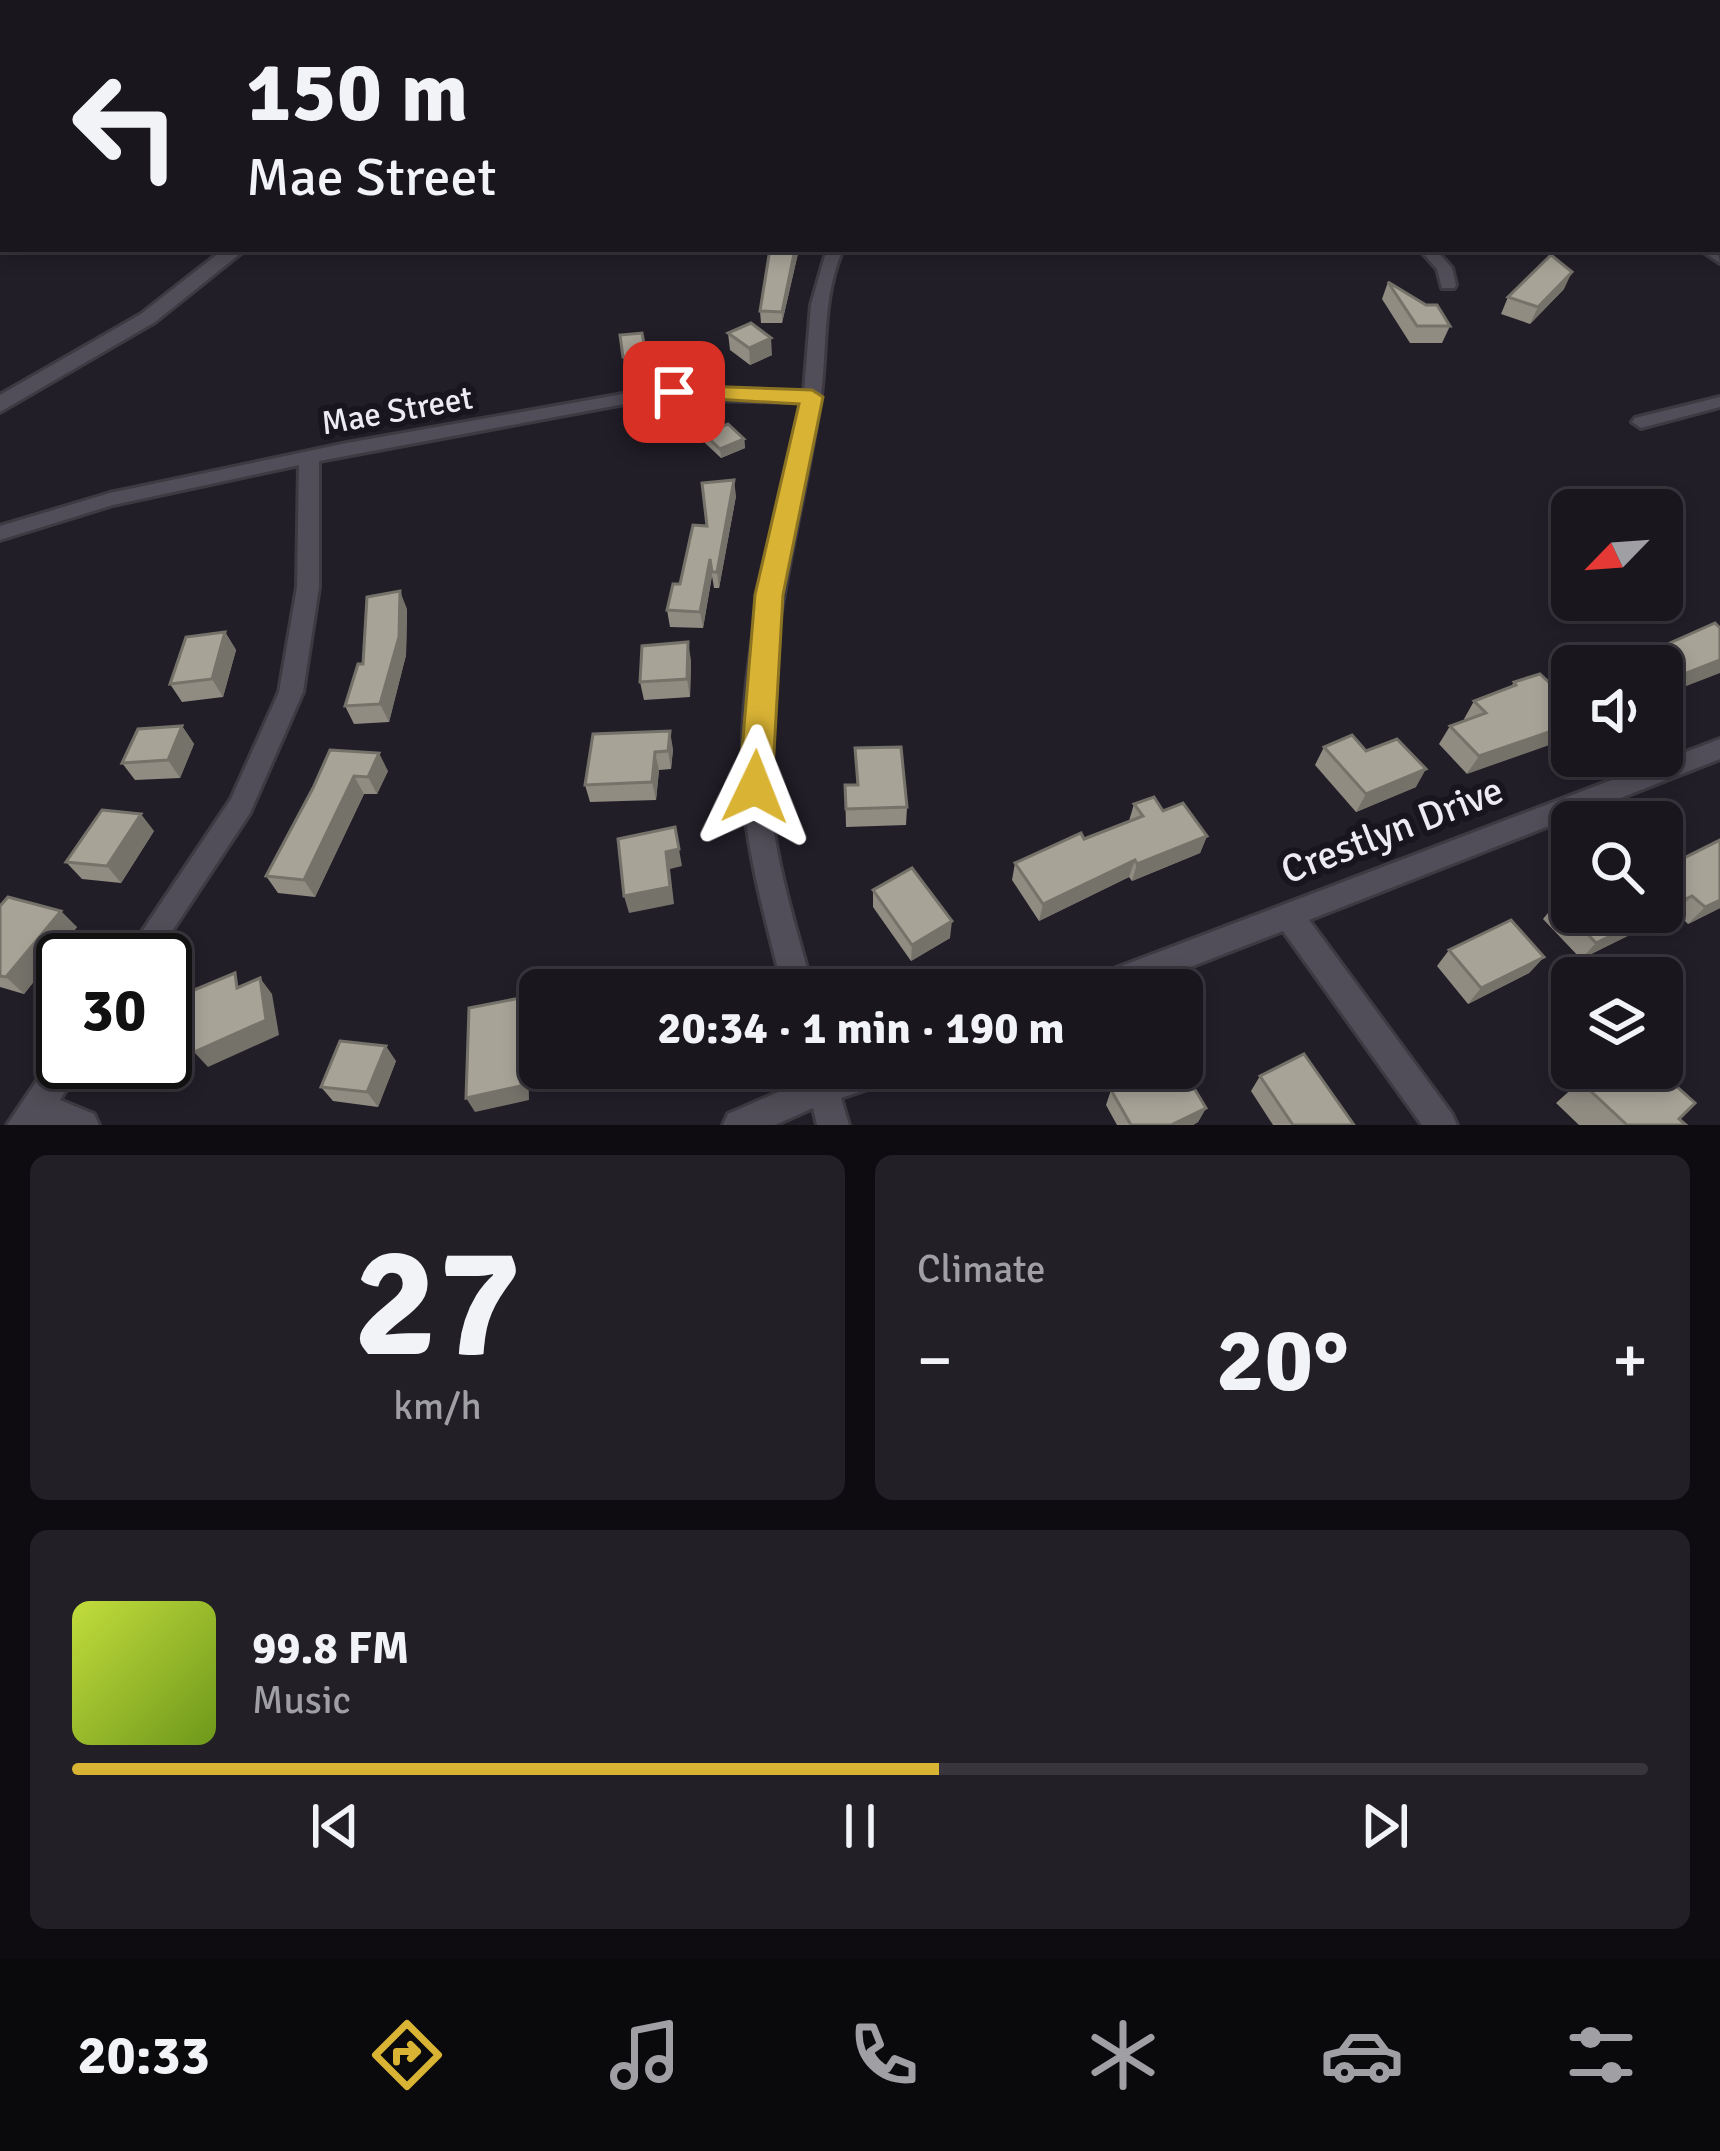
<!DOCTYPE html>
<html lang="en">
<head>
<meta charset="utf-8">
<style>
  :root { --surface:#1a161e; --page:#231f27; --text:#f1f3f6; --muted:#9f9fa4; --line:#38353c; --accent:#d9b334 }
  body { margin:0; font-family:Signika,sans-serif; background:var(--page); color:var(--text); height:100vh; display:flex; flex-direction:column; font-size:45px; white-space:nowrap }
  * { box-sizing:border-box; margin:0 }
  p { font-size:39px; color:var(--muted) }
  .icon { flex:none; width:66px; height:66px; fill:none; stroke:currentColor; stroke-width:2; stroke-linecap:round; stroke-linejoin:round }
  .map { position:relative; height:1125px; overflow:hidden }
  .drawer { display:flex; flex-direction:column; gap:30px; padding:30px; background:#0e0c10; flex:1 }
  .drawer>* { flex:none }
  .hud { position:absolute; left:0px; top:0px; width:1722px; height:252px; box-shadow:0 6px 18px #0003,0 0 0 3px var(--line); background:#1a161e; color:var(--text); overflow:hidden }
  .needle { width:78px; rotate:245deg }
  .controls { position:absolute; left:1551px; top:489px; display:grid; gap:24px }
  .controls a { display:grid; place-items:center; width:132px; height:132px; border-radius:18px; background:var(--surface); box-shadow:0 6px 18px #0003,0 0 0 3px var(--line); font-size:60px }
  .speed { position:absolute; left:36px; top:933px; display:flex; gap:24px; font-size:60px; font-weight:700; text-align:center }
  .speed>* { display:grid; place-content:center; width:156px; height:156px; border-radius:50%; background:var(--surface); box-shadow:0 6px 18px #0003,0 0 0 3px var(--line); line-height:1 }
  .speed .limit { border:6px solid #111; border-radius:18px; background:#fff; color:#111 }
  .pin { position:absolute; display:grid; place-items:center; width:102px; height:102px; color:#fff; margin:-51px; border-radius:24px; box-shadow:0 6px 18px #0006 }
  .me { position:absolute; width:132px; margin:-66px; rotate:2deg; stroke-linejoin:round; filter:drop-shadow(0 0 9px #0008) }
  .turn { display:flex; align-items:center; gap:42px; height:252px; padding:0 48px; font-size:54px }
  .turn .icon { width:156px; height:156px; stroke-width:2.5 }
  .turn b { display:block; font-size:84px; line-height:102px }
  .big { font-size:90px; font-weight:800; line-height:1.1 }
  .drawer .tile { flex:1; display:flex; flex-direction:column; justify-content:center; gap:18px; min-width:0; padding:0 42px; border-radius:18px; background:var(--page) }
  .drawer .dial { align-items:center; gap:0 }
  .dial b { font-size:156px; line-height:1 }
  .song { display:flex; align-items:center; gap:36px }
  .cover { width:144px; height:144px; border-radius:18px; background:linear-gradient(135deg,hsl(70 70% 55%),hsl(80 70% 35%)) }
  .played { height:12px; border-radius:6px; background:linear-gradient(90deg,var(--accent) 55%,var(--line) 55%) }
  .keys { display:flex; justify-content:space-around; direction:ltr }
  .heat { display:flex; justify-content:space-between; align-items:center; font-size:66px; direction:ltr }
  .drawer .tiles { flex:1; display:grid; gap:30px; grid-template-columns:1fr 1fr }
  .tile:last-child { grid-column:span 2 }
  .trip { position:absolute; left:519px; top:969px; width:684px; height:120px; border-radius:18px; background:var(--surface); box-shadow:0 6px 18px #0003,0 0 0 3px var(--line); font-weight:800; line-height:120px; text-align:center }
  .tabs { display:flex; height:192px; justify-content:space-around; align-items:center; background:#0a090c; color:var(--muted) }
  .tabs .icon { width:84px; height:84px }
  .tabs .on { color:var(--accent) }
  .tabs b { font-size:54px; color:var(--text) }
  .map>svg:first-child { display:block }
</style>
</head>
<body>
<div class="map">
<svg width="1720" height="1125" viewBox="0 0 1720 1125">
  <rect width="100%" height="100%" fill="#221e28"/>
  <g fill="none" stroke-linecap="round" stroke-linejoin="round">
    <g stroke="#3d3a42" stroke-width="9">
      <polyline id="service" points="691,0 699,3"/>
    </g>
    <g stroke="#3d3a42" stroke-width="6">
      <g id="minor">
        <rect x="0" y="43" width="3" height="6"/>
        <polygon points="3,97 3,106 0,107 0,98"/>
        <path d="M827,249H843C821,299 828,350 820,402C799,538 755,672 771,811C778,872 797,931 813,990H783C769,931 751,871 745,810C732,673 775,535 802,402L651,399L319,461V587L303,692L250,813L153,960H123L231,799L279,692L297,587L299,465L113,505L0,540V526L110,493L347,443L651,389L804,391L811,305Z"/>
        <polygon points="1419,249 1435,249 1452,268 1456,285 1454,288 1442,288 1437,269"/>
        <polygon points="1699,249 1717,249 1720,263"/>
        <polygon points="1720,397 1720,407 1641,428 1632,422 1635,418"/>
        <polygon points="1720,739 1720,759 1309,920 1452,1114 1457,1125 1422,1125 1283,931 1131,990 1080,990 1085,980 1095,976"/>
        <polygon points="63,1049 63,1062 83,1062 60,1100 94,1114 99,1125 7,1125 57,1051"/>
        <polygon points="803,1068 902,1068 898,1079 841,1098 849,1125 817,1125 813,1108 775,1125 723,1125 728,1114 806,1080"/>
      </g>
    </g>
    <g stroke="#3d3a42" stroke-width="6">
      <g id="tertiary">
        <polygon points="748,0 768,0 746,3"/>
        <polygon points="224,249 246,249 155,322 0,412 0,395 141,314"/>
      </g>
    </g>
    <use href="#service" stroke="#524e59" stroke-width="6"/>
    <use href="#minor" fill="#524e59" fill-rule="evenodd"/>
    <use href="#tertiary" fill="#524e59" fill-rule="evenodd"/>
  </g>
  <g fill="#908c82">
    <polygon points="1485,0 1530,0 1526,3 1486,3"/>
    <polygon points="1662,0 1720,0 1720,28 1719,3 1669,3"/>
    <polygon points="574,249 617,249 617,251 575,253"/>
    <polygon points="770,249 799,249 782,323 761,323 760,311"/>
    <polygon points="1388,282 1450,326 1442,343 1410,343 1382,299"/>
    <polygon points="1564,289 1530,324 1501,314 1508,297"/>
    <polygon points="728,333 772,355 750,365 730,350"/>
    <polygon points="704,434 744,439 745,448 721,458 705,443"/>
    <polygon points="736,496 719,588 714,588 712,576 703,628 670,627 667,610 707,526"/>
    <polygon points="407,609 406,655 389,722 354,724 345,706 363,664"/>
    <polygon points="225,632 236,650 223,697 182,702 170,684"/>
    <polygon points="691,660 690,697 644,700 640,682"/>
    <polygon points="1540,674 1467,774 1439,744 1450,726 1465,720 1464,719 1474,701 1510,688 1514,682"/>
    <polygon points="182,726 194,744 180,778 135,780 122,763"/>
    <polygon points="593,734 673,749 671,769 659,770 656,800 590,802 585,785"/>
    <polygon points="1324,747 1366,751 1416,787 1356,812 1315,765"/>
    <polygon points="855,748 907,807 906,825 846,827 845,785 857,785"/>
    <polygon points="330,750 388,771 377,794 364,794 315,897 278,893 266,876 313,788"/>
    <polygon points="1134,804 1163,811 1207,836 1200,853 1132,881 1129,877 1039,921 1012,880 1015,863 1129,821"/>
    <polygon points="154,831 121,883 82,879 66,862"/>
    <polygon points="1720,840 1720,908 1688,924 1676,912 1581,959 1543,919 1557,902 1572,912"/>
    <polygon points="873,890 950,938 911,961 873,907"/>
    <polygon points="0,906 77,927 24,994 0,987"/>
    <polygon points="1449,950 1544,957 1529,973 1468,1004 1437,966"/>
    <polygon points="396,1061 378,1107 333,1101 321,1087"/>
    <polygon points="642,1068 672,1068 671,1073"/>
    <polygon points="1595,1068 1635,1083 1652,1068 1679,1119 1686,1125 1579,1125 1556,1103"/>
    <polygon points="1260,1076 1354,1125 1273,1125 1251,1091"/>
    <polygon points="1111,1090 1206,1108 1198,1122 1193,1125 1117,1125 1106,1105"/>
  </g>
  <g fill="#75726a">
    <polygon points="795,249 799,249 782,323 782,312"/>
    <polygon points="1572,272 1564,289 1530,324 1538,307"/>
    <polygon points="771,338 772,355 750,365 749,348"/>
    <polygon points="646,355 648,372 626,375 623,357"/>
    <polygon points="744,439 745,448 721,458 720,449"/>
    <polygon points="734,480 736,496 719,588 717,572"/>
    <polygon points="710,559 712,575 703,628 700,612"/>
    <polygon points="400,591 407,609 406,655 389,722 380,704"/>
    <polygon points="225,632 236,650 223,697 212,679"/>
    <polygon points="688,642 691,660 690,697 687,679"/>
    <polygon points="1720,660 1720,673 1676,690 1670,698 1662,701 1662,689 1679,676"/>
    <polygon points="1572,724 1572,737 1467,774 1479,756"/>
    <polygon points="182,726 194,744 180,778 168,760"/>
    <polygon points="670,731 673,749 671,769 668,751"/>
    <polygon points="655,752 659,770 656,800 652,782"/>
    <polygon points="379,753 388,771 377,794 368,777"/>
    <polygon points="1426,769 1416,787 1356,812 1366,794"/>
    <polygon points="354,776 364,794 315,897 304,880"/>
    <polygon points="141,814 154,831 121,883 107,866"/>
    <polygon points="675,827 682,866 670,869 674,904 629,913 624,896 666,852"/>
    <polygon points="1207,836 1200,853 1132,881 1137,864"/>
    <polygon points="1135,860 1129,877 1039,921 1043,904"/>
    <polygon points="1692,896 1676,912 1581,959 1596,943"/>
    <polygon points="1720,900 1720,908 1688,924 1705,907"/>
    <polygon points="61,911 77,927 24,994 6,977"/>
    <polygon points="952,921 950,938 911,961 912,945"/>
    <polygon points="1544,957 1529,973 1468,1004 1481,988"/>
    <polygon points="260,978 272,994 279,1035 208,1067 194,1052"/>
    <polygon points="520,998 527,1013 529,1100 475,1112 466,1098"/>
    <polygon points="386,1046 396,1061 378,1107 367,1092"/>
    <polygon points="1206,1108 1198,1122 1193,1125 1171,1125"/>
  </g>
  <g fill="#a7a397" stroke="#75726a" stroke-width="3">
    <polygon points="998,0 1060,0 1064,3 987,3"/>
    <polygon points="1679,0 1720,0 1720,19 1719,3 1686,3"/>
    <polygon points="770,249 795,249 782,312 760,311"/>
    <polygon points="1551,255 1572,272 1538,307 1508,297"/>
    <polygon points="1388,282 1426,305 1437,305 1450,326 1417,326"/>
    <polygon points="751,323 771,338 749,348 728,333"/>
    <polygon points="642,333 646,355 623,357 620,335"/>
    <polygon points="728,424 744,439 720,449 704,434"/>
    <polygon points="734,480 717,572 712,572 710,559 700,612 667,610 673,584 680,584 693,525 707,526 702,483"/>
    <polygon points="400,591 399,637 380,704 345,706 358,664 363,664 367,597"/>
    <polygon points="1715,623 1720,628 1720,660 1679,676 1684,680 1662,689 1662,666 1618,666"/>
    <polygon points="225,632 212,679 170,684 186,637"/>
    <polygon points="688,642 687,679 640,682 642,646"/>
    <polygon points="1540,674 1555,688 1572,683 1572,724 1479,756 1450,726 1486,713 1474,701 1516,685 1514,682"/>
    <polygon points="182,726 168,760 122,763 138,729"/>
    <polygon points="670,731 668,751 655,752 652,782 585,785 593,734"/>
    <polygon points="1352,735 1366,751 1397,739 1426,769 1366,794 1324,747"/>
    <polygon points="901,747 907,807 846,809 845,785 858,785 855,748"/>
    <polygon points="330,750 379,753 368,777 354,776 304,880 266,876 313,788"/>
    <polygon points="1154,797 1163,811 1183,803 1207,836 1137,864 1135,860 1043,904 1015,863 1081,833 1084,839 1143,816 1134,804"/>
    <polygon points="102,810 141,814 107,866 66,862"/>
    <polygon points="675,827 679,849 666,852 670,887 624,896 618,839"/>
    <polygon points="1720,840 1720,900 1705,907 1692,896 1662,910 1662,869"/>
    <polygon points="912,868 952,921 912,945 873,890"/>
    <polygon points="1572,895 1572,912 1659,912 1596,943 1557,902"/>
    <polygon points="8,897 61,911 6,977 0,976 0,906"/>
    <polygon points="1511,920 1544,957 1481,988 1449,950"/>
    <polygon points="235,973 237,988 260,978 266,1020 194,1052 187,993"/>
    <polygon points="641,976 702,985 701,990 637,990"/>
    <polygon points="520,998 521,1086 466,1098 469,1008"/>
    <polygon points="340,1041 386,1046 367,1092 321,1087"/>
    <polygon points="1304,1054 1354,1125 1293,1125 1260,1076"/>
    <polygon points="1160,1068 1182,1068 1206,1108 1171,1125 1131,1125 1111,1090"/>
    <polygon points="1595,1068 1618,1068 1636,1084 1653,1068 1656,1068 1695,1103 1679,1119 1686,1125 1627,1125 1580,1081"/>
  </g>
  <polygon fill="#d9b334" stroke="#8d7422" stroke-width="3" points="674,385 812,390 823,397 783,595 772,787 767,797 755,801 744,797 739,787 755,595 799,404 666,396 663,392"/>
  <g text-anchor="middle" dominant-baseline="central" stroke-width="12" stroke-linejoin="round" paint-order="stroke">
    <g font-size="33" fill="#edebf2" stroke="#18151e">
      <text transform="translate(397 411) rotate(-10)">Mae Street</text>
    </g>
    <g font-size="39" fill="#edebf2" stroke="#18151e">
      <text transform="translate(1392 830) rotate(-21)">Crestlyn Drive</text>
    </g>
  </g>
</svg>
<div class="controls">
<a><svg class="needle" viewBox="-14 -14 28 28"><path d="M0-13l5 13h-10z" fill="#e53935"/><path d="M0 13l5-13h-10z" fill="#9f9fa4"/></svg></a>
<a><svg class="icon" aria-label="sound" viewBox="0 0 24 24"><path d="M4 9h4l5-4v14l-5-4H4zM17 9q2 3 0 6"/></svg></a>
<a><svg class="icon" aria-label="search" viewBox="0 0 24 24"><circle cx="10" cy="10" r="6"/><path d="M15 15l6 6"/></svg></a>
<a><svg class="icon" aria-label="layers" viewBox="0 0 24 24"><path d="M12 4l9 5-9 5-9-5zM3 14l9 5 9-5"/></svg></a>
</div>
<div class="speed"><div class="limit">30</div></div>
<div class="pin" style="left:674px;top:392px;background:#d93025"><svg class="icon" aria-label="arrive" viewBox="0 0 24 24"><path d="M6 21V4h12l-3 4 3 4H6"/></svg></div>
<svg class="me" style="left:755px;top:787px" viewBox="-20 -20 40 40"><path d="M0-17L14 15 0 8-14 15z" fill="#d9b334" stroke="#fff" stroke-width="4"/></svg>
<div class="trip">20:34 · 1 min · 190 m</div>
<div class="hud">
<div class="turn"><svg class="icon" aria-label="left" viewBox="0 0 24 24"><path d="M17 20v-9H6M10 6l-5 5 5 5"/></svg><div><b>150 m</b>Mae Street</div></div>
</div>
</div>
<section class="drawer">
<div class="tiles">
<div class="tile dial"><b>27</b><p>km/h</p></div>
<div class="tile"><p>Climate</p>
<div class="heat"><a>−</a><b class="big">20°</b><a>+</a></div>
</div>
<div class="tile">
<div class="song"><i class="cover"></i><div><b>99.8 FM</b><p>Music</p></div></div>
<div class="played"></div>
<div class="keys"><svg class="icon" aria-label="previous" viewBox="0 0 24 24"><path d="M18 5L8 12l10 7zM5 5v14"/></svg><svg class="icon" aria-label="pause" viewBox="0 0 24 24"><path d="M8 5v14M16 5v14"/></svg><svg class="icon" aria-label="next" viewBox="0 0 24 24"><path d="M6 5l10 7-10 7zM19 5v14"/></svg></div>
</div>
</div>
</section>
<nav class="tabs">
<b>20:33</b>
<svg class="icon on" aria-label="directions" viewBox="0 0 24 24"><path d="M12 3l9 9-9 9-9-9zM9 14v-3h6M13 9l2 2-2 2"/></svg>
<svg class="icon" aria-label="music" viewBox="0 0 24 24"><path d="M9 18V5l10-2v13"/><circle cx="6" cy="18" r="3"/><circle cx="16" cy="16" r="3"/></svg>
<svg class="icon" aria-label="phone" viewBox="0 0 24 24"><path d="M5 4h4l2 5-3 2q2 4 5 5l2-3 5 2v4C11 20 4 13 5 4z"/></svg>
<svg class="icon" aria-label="climate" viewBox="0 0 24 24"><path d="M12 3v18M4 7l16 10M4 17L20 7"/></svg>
<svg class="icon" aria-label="car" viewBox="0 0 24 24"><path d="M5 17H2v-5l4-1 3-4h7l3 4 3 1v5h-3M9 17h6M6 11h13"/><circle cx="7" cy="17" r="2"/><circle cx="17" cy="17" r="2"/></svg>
<svg class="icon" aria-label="filters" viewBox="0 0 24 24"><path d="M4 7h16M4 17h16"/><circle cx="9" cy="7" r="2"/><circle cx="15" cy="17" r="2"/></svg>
</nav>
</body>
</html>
